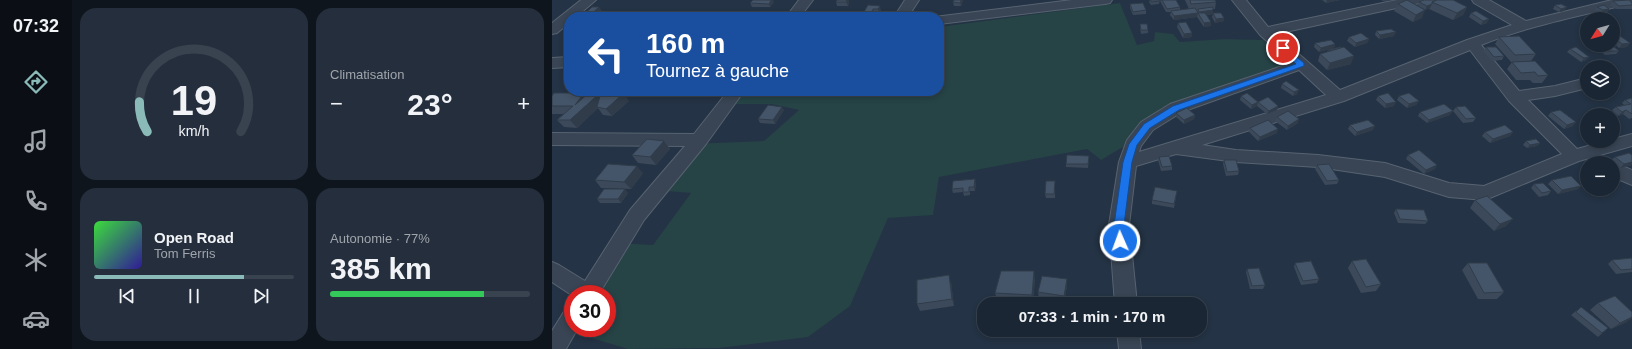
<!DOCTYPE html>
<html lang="fr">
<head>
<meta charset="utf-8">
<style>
  :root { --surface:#1b2634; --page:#242e3c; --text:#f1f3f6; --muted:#a0a5ac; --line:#39434f; --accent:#8bbbb9 }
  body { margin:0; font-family:Helvetica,sans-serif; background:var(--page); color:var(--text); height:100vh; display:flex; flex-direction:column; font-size:15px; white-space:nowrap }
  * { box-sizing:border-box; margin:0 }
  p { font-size:13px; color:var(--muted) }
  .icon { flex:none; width:22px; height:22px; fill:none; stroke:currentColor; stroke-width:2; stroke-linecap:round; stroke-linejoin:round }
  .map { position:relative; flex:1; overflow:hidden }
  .panel { display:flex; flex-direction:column; gap:8px; padding:8px; background:#0f151d; width:480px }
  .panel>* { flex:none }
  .banner { position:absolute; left:12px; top:12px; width:380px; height:84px; border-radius:16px; box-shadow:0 2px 6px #0003,0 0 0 1px var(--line); background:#1a4fa0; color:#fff; overflow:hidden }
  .needle { width:26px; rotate:233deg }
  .buttons { position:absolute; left:1028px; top:12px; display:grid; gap:8px }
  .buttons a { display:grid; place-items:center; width:40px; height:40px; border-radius:50%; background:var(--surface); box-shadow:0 2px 6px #0003,0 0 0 1px var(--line); font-size:20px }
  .speed { position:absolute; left:12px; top:285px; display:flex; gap:8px; font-size:20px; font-weight:700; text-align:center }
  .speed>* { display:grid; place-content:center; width:52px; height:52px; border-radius:50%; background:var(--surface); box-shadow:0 2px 6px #0003,0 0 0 1px var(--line); line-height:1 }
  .speed .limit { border:6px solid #d22; background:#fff; color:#111 }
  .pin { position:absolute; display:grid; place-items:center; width:34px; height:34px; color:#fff; margin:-17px; border:2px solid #fff; border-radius:50%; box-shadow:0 1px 4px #0007 }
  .me { position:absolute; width:44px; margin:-22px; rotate:358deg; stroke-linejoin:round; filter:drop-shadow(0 0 3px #0008) }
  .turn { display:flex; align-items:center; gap:14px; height:84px; padding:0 16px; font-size:18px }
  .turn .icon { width:52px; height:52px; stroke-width:2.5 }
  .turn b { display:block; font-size:28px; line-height:34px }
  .big { font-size:30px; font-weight:700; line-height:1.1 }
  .panel .widget { flex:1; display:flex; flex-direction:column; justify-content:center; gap:6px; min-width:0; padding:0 14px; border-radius:16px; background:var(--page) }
  .panel .dial { align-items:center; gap:0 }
  .dial svg { height:104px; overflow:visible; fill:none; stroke:var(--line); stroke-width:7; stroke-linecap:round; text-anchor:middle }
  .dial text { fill:var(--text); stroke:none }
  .song { display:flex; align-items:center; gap:12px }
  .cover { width:48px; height:48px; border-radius:6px; background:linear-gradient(135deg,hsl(120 70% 55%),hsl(250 70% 35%)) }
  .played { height:4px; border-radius:2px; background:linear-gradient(90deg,var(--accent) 75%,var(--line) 75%) }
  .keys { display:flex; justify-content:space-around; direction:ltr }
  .heat { display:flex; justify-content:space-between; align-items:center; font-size:22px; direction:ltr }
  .charge { height:6px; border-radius:3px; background:linear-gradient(90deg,#34c759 77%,var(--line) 0) }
  .panel .tiles { flex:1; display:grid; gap:8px; grid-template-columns:repeat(2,1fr) }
  .trip { position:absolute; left:425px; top:297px; width:230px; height:40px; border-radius:16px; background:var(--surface); box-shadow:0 2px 6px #0003,0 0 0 1px var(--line); font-weight:700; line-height:40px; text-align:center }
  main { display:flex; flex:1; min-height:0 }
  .menu { display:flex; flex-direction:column; width:72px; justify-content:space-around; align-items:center; background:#0b0f15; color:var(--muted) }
  .menu .icon { width:28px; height:28px }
  .menu .current { color:var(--accent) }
  .menu b { font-size:18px; color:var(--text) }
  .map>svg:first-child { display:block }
</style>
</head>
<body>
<main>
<nav class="menu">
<b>07:32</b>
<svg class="icon current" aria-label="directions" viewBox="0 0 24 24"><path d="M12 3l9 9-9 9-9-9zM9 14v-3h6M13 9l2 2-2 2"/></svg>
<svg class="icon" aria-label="music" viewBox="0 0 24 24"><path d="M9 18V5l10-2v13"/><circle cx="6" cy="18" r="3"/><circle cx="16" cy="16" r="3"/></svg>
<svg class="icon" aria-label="phone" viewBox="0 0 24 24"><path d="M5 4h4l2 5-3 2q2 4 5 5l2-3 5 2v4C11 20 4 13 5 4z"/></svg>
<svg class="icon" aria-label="climate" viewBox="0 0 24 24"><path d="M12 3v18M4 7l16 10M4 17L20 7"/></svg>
<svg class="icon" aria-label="car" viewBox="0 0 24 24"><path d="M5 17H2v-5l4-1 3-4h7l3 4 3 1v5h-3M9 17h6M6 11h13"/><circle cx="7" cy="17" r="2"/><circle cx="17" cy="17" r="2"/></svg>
</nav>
<section class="panel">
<div class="tiles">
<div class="widget dial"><svg viewBox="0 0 100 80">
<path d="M14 69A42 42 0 1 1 86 69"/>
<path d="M14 69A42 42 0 0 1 8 46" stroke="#8bbbb9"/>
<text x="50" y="56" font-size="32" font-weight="700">19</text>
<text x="50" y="72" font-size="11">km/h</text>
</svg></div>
<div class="widget"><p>Climatisation</p>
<div class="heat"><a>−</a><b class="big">23°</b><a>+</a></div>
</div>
<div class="widget">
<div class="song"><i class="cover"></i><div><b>Open Road</b><p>Tom Ferris</p></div></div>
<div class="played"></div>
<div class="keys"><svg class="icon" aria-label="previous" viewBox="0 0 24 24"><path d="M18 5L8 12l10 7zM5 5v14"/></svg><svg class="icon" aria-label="pause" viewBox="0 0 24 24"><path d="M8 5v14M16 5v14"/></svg><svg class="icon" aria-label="next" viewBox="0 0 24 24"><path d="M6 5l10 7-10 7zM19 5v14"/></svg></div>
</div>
<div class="widget"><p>Autonomie · 77%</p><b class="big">385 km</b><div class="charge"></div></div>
</div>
</section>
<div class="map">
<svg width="1080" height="349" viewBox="0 0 1080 349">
  <rect width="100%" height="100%" fill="#243345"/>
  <polygon fill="#264346" points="568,3 585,45 602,41 603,32 621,34 628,42 673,39 711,40 732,54 726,68 609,108 576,144 549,160 535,149 387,177 381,215 336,218 298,306 256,337 167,348 76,349 23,333 25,328 55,328 55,294 38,294 63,243 101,245 139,193 102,190 139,144 212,141 247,110 220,104 165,104 176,91 387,91 387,27"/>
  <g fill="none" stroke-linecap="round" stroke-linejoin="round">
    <g stroke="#576371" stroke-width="2">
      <g id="minor">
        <polygon points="29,0 44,0 24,17 17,17 17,23 5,33 0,34 0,23"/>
        <polygon points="247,0 261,0 248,17 234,17"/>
        <polygon points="353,0 367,0 356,17 342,17"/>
        <polygon points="520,0 560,0 558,3 553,4 387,24 387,17 382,17"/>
        <path d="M680,0H694L716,27L845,0H870L868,3L863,4L724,34L788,90L915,40L960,25L922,3L920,0H937L974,21L1060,0H1080V3C1029,16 978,25 929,45L967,91L1003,86L1035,78V88L1003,96L976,100L1025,149L1054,141H1061V139L1080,134V146L1027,161L933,200L897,197L833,177L766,167L684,162L624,154L584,166L577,225L585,304H563L557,225L567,162L575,140L589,122L618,104L739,63L708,35ZM918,50L957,101L1010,154L932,186L897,183L833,163L766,155L684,150L650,145L792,101ZM747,70L774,95L587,152L589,146L601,130L630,112Z"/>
        <polygon points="17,57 17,67 0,68 0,58"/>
        <polygon points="176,91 192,91 154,144 92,220 47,294 21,294 21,296 0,282 0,262 7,265 33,281 78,210 133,146 0,145 0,133 142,134"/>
        <polygon points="1061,162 1080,170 1080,185 1061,177 1061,163 1059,163"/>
        <polygon points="21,307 21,328 26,328 14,349 0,349 0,331 13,310"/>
        <polygon points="565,330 587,330 589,349 567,349"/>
      </g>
    </g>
    <use href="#minor" fill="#394554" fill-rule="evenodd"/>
  </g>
  <g fill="#3b495a">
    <polygon points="402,0 411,0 409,6 402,6 401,2"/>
    <polygon points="598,0 608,0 607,4 599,5 597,2"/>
    <polygon points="609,0 624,0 628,7 628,10 637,9 633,0 663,0 664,2 663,9 661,9 661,13 672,21 663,23 660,17 661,14 655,15 659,22 659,26 652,27 645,17 622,20 618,15 619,12 614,12 608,1"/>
    <polygon points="770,0 788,0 774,3"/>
    <polygon points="829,0 843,0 831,1"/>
    <polygon points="872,0 915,7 911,15 901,20 877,9 878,8 873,10 866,6 867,2"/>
    <polygon points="1061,1 1080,3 1080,9 1064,9 1058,5"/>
    <polygon points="222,2 218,7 200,7 198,3"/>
    <polygon points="284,2 297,2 296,6 285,6"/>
    <polygon points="578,4 594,10 594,14 581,15 578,8"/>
    <polygon points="846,4 870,18 861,22 842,11"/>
    <polygon points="316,5 329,10 327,13 322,13 320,17 313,16 312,12"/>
    <polygon points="1003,5 1012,11 1007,12 1001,9"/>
    <polygon points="1045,7 1057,9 1055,13 1048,14 1042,10"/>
    <polygon points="919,13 935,23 929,25 917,17"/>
    <polygon points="626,23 640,37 631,38 625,27"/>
    <polygon points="588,24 596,30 596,33 589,34 588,28"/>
    <polygon points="824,31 842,36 827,39 823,35"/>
    <polygon points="1061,31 1078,43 1075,47 1067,48 1061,43"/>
    <polygon points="797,37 817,39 815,43 803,47 795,41"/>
    <polygon points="947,37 984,54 979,61 963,62 996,75 990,83 981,83 978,80 964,80 955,69 960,62 959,62 943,44"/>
    <polygon points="763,43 783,44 782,48 767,52 762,47"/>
    <polygon points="1049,45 1067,51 1064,54 1053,55 1046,49"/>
    <polygon points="934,47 952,56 950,60 940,61 931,51"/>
    <polygon points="1018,49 1034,60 1029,62 1015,52"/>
    <polygon points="776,50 799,64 775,70 766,61 768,54 775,52"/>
    <polygon points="730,84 745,94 741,96 729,88"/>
    <polygon points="114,91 134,91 131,95 117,95"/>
    <polygon points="34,95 77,101 60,116 51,115 46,108 25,128 12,127 5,120 12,114 0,114 0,96"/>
    <polygon points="689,96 706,102 726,106 725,110 715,114 705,106 699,109 688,100"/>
    <polygon points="826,96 842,106 833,108 824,100"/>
    <polygon points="847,96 867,101 864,105 855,108 845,100"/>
    <polygon points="1080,98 1080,118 1077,119 1071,114 1066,116 1060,110 1064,107 1072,105 1070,103 1073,100"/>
    <polygon points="904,107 924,118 921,122 911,123 901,111"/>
    <polygon points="232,110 223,124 208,123 206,119"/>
    <polygon points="868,112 898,115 875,123 866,116"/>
    <polygon points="999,112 1021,126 1012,129 996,116"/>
    <polygon points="624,113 643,115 642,119 632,124 624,117"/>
    <polygon points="725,117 746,123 735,130 723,121"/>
    <polygon points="798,125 821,130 803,136 796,129"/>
    <polygon points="698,128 725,133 706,141 697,132"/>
    <polygon points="933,132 961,132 958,136 938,143 930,136"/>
    <polygon points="112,141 118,149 104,165 86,163 80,155"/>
    <polygon points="974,141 988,143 985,146 975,148 971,145"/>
    <polygon points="856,155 883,169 872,174 854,159"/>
    <polygon points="1080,155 1080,165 1068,168 1059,160 1063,157"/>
    <polygon points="537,156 536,168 514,167 514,164"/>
    <polygon points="607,157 620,166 620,170 609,171 606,160"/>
    <polygon points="672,160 687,171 686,175 674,176 671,164"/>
    <polygon points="765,165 787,180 785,184 773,185 763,169"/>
    <polygon points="91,173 79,189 49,188 43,180"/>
    <polygon points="1000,180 1029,186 1026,189 1006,194 996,184"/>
    <polygon points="503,181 503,198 494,198 493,194"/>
    <polygon points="424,183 423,191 418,191 418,195 412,196 411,192 401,193 400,189"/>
    <polygon points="982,184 999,191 996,195 987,197 979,188"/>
    <polygon points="625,191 622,208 600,204 600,200"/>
    <polygon points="76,193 69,203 48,203 45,199"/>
    <polygon points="923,200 954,226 942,231 918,208"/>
    <polygon points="844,209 876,221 873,224 846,223 842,213"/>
    <polygon points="1080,258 1080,272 1064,274 1056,264 1060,260"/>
    <polygon points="800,261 829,284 824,291 809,293 796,268"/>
    <polygon points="743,263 767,279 765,283 749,285 742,267"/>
    <polygon points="916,263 952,292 945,299 926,299 910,270"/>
    <polygon points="695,269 713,285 711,289 698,289 694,272"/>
    <polygon points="483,278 481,302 445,300 443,293"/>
    <polygon points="399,282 402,306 368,311 365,304"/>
    <polygon points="515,286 512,302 487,299 486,292"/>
    <polygon points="1046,303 1075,322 1059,329 1038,310"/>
    <polygon points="1029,307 1056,328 1046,337 1019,315"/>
  </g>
  <g fill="#303c4a">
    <polygon points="219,0 221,0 222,2 218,7 217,4"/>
    <polygon points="295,0 297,0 297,2 296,6 294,2"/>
    <polygon points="409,0 411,0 409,6 408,3"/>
    <polygon points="775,0 788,0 774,3"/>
    <polygon points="880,4 878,8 873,10 875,6"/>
    <polygon points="328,6 329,10 327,13 326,9"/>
    <polygon points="47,7 50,11 43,17 36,17"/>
    <polygon points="915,7 911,15 901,20 905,13"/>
    <polygon points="1015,7 1012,11 1007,12 1009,9"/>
    <polygon points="321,9 322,13 320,17 319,13"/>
    <polygon points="1057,9 1055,13 1048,14 1051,10"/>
    <polygon points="661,10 661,14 648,16 647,14 647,12"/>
    <polygon points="873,10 870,18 861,22 864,15"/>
    <polygon points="646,13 645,17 622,20 622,16"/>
    <polygon points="672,18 672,21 663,23 664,19"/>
    <polygon points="937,19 935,23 929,25 931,21"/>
    <polygon points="659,22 659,26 652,27 652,23"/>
    <polygon points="844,32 842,36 827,39 828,35"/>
    <polygon points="640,33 640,37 631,38 632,34"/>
    <polygon points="817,39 815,43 803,47 804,43"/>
    <polygon points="1078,43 1075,47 1067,48 1070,44"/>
    <polygon points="783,44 782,48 767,52 769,48"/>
    <polygon points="802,56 799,64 775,70 778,63"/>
    <polygon points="1037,57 1034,60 1029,62 1032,58"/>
    <polygon points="747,90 745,94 741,96 742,92"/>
    <polygon points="128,91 134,91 131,95"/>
    <polygon points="49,92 45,107 46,108 25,128 18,120 23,105 32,93 38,101"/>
    <polygon points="72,93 77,101 60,116 54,109"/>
    <polygon points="867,101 864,105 855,108 857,104"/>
    <polygon points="706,102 705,106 699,109 700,105"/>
    <polygon points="844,102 842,106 833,108 834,104"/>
    <polygon points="726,106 725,110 715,114 717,111"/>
    <polygon points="230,107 232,110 223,124 221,120"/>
    <polygon points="1074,110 1071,114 1066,116 1070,112"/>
    <polygon points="901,111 898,115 875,123 877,120"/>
    <polygon points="643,115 642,119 632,124 632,120"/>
    <polygon points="747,119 746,123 735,130 736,126"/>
    <polygon points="1024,122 1021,126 1012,129 1015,125"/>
    <polygon points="823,126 821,130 803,136 805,132"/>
    <polygon points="726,129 725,133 706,141 708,137"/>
    <polygon points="961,132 958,136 938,143 941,139"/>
    <polygon points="112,141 118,149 104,165 98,157"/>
    <polygon points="988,143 985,146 975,148 978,145"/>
    <polygon points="1080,162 1080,165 1068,168 1072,164"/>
    <polygon points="885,165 883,169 872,174 874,170"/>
    <polygon points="85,166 91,173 79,189 72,182"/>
    <polygon points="423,179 424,183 423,191 422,187"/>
    <polygon points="1029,186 1026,189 1006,194 1010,190"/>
    <polygon points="73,189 76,193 69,203 66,199"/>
    <polygon points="961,219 954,226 942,231 948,224"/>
    <polygon points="482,271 483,278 481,302 480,295"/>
    <polygon points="397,275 399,282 402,306 400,299"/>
    <polygon points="515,279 515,286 512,302 512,296"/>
    <polygon points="1080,317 1080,318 1075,322 1059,329 1068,323"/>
  </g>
  <g fill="#455569" stroke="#303c4a">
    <polygon points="201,0 219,0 217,4 198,3"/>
    <polygon points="285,0 295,0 294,2 284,2"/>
    <polygon points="402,0 409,0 408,3 401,2"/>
    <polygon points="599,0 608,0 608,1 599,2"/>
    <polygon points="610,0 624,0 628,7 615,9"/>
    <polygon points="638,0 663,0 664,2 639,4"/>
    <polygon points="855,0 873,10 864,15 846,4"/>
    <polygon points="872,0 884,0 880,2 880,4 875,6 867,2"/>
    <polygon points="885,0 901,0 915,7 905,13 880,2"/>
    <polygon points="1077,0 1080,3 1080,5 1067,6 1061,1"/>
    <polygon points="591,3 594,10 581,12 578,4"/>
    <polygon points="1009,4 1015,7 1009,9 1003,5"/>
    <polygon points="316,5 328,6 326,9 321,9 319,13 312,12"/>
    <polygon points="1052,5 1057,9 1051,10 1045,7"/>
    <polygon points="40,7 47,7 36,17 29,17"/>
    <polygon points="661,7 661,10 647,12 646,9"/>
    <polygon points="643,8 646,13 622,16 619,11"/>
    <polygon points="924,11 937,19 931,21 919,13"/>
    <polygon points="301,13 308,13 306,17 299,17"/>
    <polygon points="646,13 653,13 659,22 652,23"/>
    <polygon points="661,13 669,13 672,18 664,19"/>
    <polygon points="130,14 129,17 106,17 106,16"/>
    <polygon points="634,22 640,33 632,34 626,23"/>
    <polygon points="588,24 595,24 596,30 589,30"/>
    <polygon points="839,29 844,32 828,35 824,31"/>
    <polygon points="1061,31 1078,43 1070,44 1061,37"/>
    <polygon points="809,33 817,39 804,43 797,37"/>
    <polygon points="967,36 984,54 963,55 947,37"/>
    <polygon points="779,40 783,44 769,48 763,43"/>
    <polygon points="1049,45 1060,45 1067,51 1056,51"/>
    <polygon points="788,47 790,48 777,51 776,50"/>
    <polygon points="792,47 802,56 778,63 768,54"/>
    <polygon points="934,47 944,47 952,56 942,57"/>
    <polygon points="1024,47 1037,57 1032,58 1018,49"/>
    <polygon points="983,61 996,75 986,76 983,72 969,73 960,62"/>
    <polygon points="734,81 747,90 742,92 730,84"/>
    <polygon points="38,92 49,92 18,120 5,120 21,106 0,106 0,96 2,93 32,93 23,105"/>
    <polygon points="49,92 72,93 54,109 45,107"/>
    <polygon points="695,93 706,102 700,105 689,96"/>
    <polygon points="836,93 844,102 834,104 826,96"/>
    <polygon points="857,93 867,101 857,104 847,96"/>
    <polygon points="716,97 726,106 717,111 706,102"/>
    <polygon points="1080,98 1080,114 1074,110 1070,112 1064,107 1079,104 1073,100"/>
    <polygon points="892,104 901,111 877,120 868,112"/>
    <polygon points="216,105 230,107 221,120 206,119"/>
    <polygon points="913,106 924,118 914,119 904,107"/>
    <polygon points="635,108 643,115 632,120 624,113"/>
    <polygon points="1008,110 1024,122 1015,125 999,112"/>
    <polygon points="736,111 747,119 736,126 725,117"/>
    <polygon points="716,120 726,129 708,137 698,128"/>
    <polygon points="816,120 823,126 805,132 798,125"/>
    <polygon points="953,125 961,132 941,139 933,132"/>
    <polygon points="95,139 112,141 98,157 80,155"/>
    <polygon points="984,139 988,143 978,145 974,141"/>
    <polygon points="867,150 885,165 874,170 856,155"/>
    <polygon points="1077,153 1080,155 1080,162 1072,164 1063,157"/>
    <polygon points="515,155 537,156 536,164 514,164"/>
    <polygon points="617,156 620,166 610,167 607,157"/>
    <polygon points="672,160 684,160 687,171 675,172"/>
    <polygon points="56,164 85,166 72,182 43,180"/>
    <polygon points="777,164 787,180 775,181 765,165"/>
    <polygon points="1019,176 1029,186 1010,190 1000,180"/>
    <polygon points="423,179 422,187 417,187 417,192 411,192 411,188 400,189 401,181"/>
    <polygon points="494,181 503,181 502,194 493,194"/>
    <polygon points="991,183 999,191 990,193 982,184"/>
    <polygon points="603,187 625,191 622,204 600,200"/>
    <polygon points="52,189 73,189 66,199 45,199"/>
    <polygon points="935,196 961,219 948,224 923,200"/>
    <polygon points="844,209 872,210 876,221 848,219"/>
    <polygon points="1080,258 1080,269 1069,270 1060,260"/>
    <polygon points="814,259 829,284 814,287 800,261"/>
    <polygon points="759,261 767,279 751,281 743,263"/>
    <polygon points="916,263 935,263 952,292 932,293"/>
    <polygon points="707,268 713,285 700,286 695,269"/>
    <polygon points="449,271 482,271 480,295 443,293"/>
    <polygon points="397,275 400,299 365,304 365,280"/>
    <polygon points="490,276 515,279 512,296 486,292"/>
    <polygon points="1063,296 1080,312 1080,317 1068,323 1046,303"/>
    <polygon points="1029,307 1056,328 1050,333 1024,312"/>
  </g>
  <polygon fill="#1a73e8" stroke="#114b97" points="731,46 752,63 752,66 627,110 598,128 585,145 580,162 572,225 573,241 572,244 565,244 562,225 571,162 577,144 592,124 621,106 744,64 729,50 728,48"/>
</svg>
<div class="buttons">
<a><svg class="needle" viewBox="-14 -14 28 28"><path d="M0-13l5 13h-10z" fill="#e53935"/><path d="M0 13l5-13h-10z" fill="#a0a5ac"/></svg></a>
<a><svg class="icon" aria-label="layers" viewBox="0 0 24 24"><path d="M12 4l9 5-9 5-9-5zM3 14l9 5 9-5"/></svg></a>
<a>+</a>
<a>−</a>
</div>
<div class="speed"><div class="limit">30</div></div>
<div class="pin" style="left:731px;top:48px;background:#d93025"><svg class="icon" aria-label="arrive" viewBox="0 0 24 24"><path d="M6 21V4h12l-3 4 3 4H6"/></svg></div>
<svg class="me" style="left:568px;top:241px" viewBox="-20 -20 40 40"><circle r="17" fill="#1a73e8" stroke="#fff" stroke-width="3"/><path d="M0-11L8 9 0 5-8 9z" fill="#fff"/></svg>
<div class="trip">07:33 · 1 min · 170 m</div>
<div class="banner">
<div class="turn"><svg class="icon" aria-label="left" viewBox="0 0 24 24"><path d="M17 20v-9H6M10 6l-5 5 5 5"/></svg><div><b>160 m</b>Tournez à gauche</div></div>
</div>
</div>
</main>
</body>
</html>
